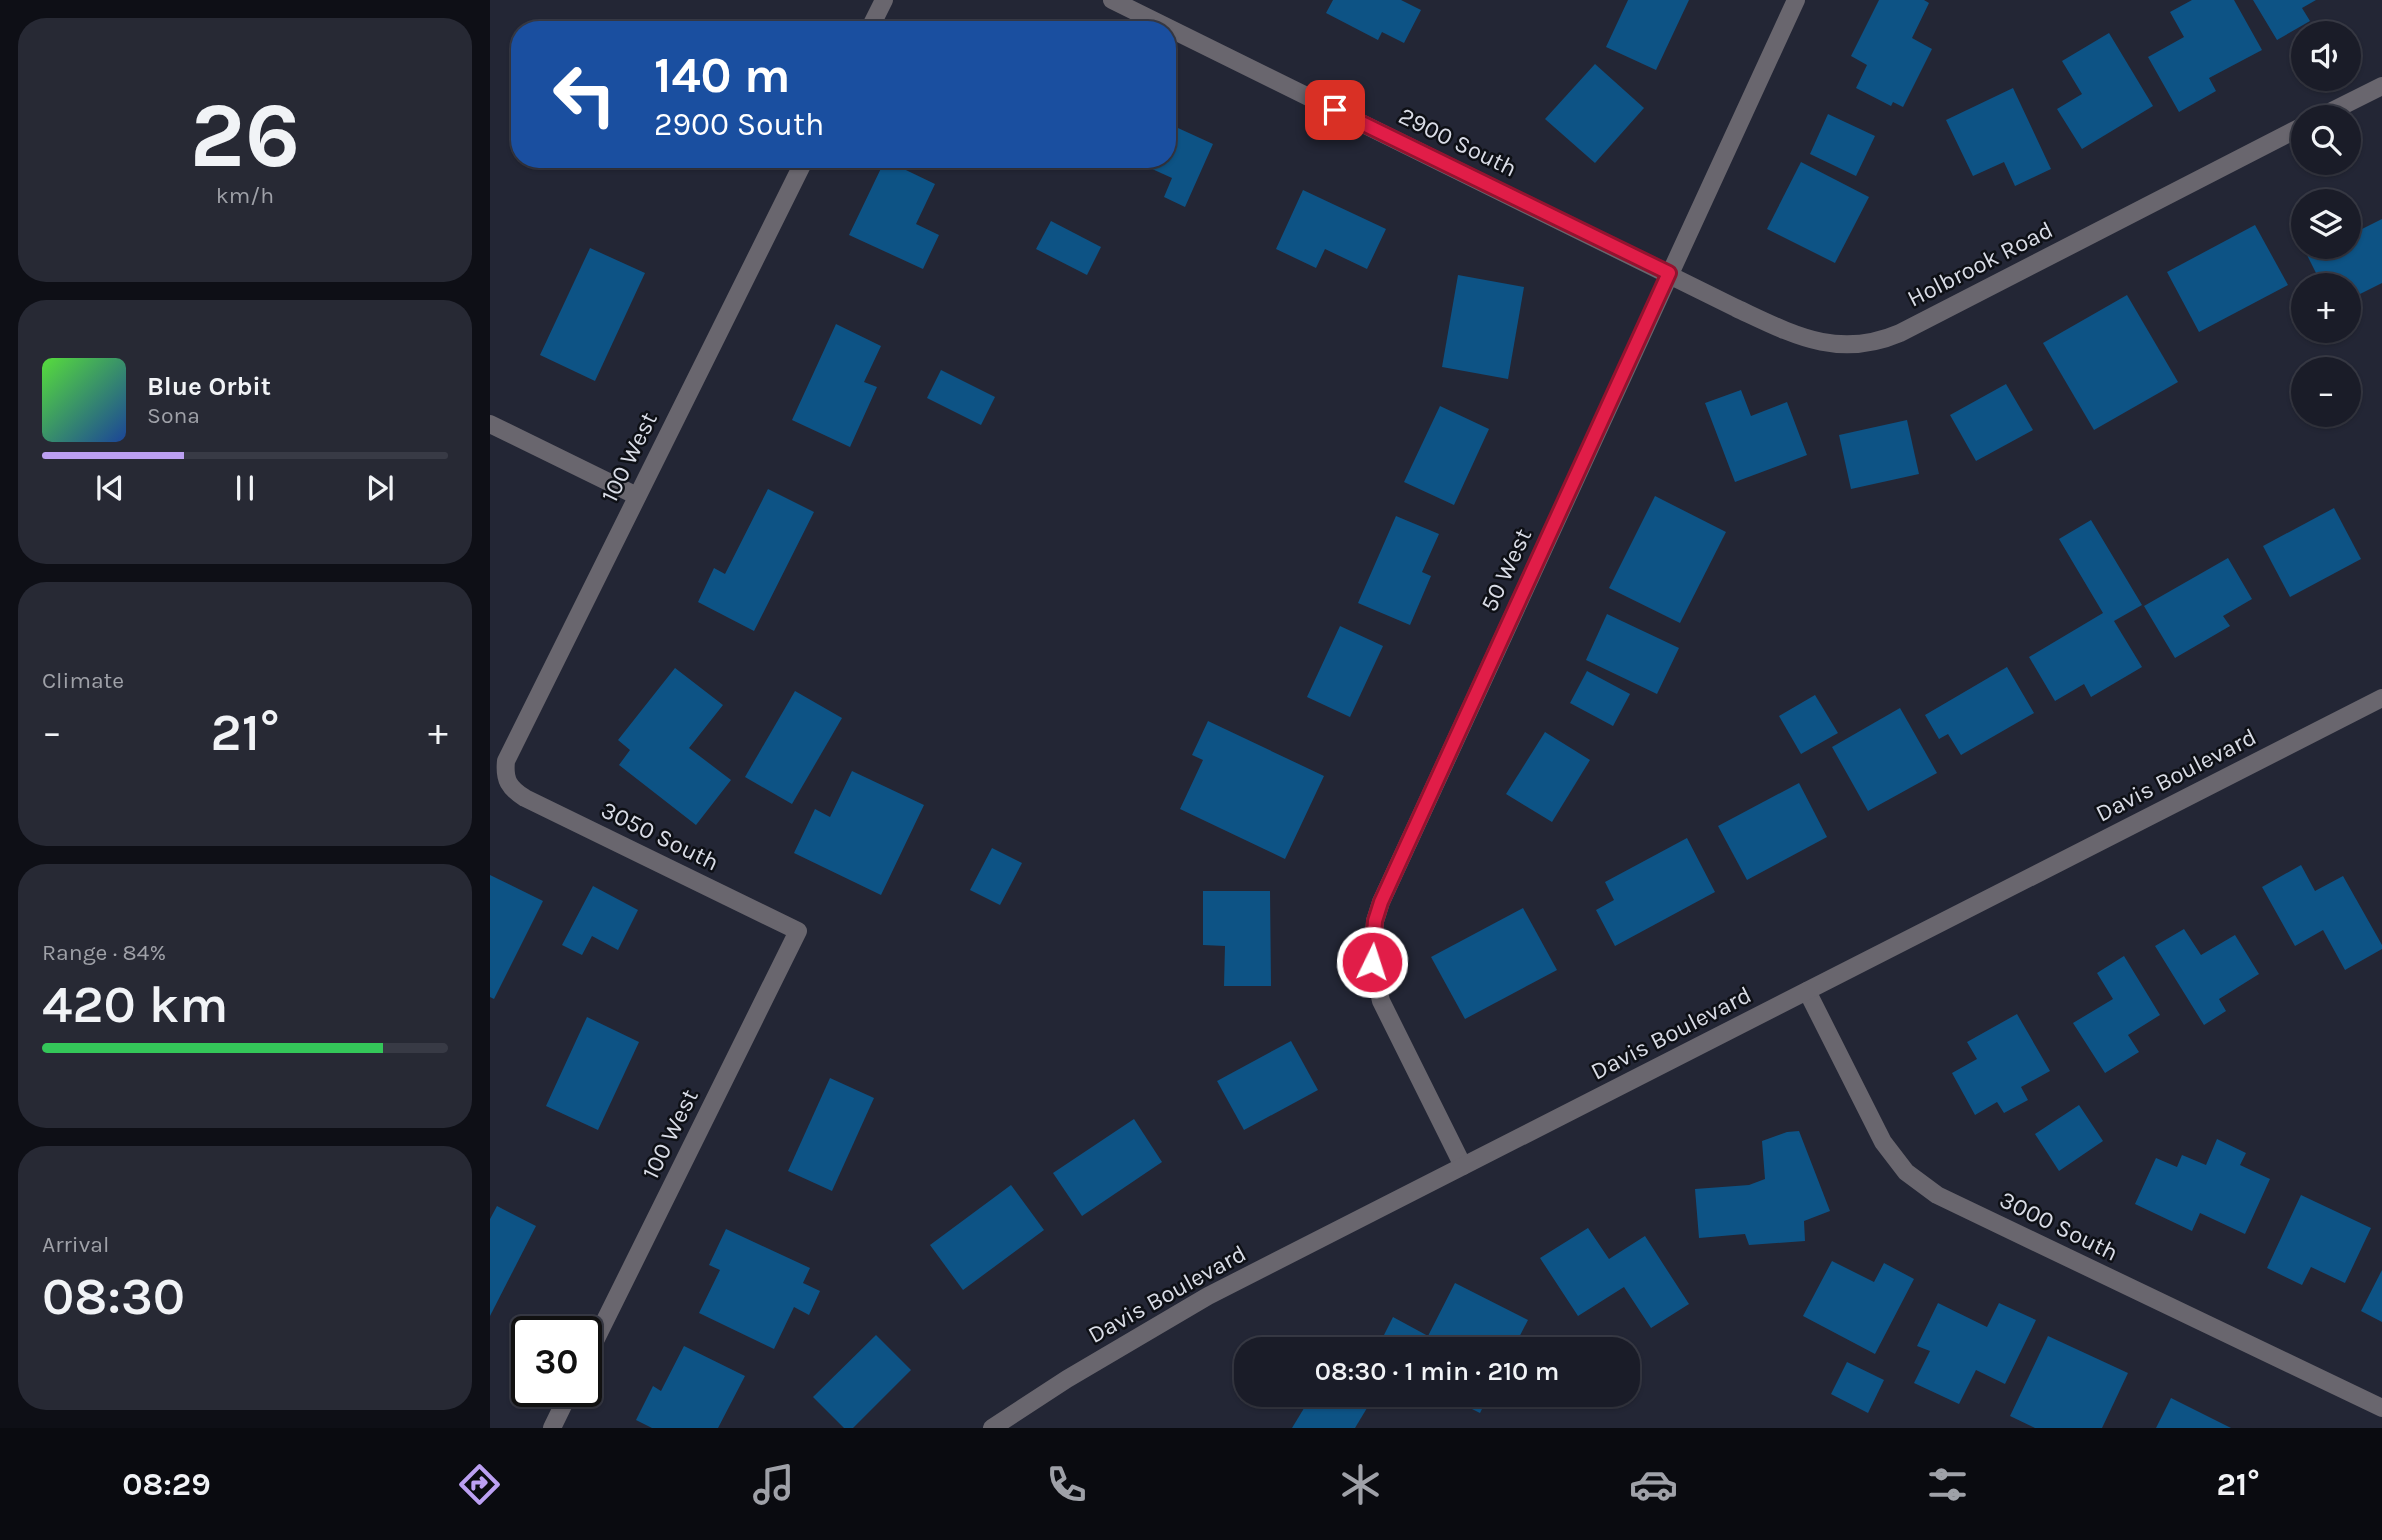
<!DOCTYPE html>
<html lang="en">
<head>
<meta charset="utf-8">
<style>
  :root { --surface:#1a1c28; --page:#272934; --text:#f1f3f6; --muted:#9fa1a8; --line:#383a45; --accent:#bca0f2 }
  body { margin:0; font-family:Karla,sans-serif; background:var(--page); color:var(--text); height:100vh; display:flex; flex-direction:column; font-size:26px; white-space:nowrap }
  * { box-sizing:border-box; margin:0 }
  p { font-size:23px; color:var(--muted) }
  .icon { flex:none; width:38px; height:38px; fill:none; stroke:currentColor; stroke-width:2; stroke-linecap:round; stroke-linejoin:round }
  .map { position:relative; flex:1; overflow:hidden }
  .details { display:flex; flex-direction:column; gap:18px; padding:18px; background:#0e0f16; width:490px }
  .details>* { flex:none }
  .top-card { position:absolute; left:21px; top:21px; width:665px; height:147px; border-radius:28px; box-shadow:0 2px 5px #0004,0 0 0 2px var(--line); background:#1a4fa0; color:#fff; overflow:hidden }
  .tools { position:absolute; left:1801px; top:21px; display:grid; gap:14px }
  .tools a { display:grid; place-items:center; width:70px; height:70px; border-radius:50%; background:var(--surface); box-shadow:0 2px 5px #0004,0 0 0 2px var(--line); font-size:35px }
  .speed { position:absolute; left:21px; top:1316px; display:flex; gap:14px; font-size:35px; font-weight:700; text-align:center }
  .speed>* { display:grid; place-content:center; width:91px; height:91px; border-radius:50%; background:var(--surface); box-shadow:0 2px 5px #0004,0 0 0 2px var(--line); line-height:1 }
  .speed .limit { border:4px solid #111; border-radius:10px; background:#fff; color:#111 }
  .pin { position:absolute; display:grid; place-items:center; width:60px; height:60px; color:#fff; margin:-30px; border-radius:14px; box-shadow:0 4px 10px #0006 }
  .me { position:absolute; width:77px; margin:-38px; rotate:4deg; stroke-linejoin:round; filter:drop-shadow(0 0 5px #0008) }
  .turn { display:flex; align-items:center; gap:24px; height:147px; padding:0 28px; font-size:32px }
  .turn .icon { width:91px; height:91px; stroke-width:2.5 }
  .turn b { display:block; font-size:49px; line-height:60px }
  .big { font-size:52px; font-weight:600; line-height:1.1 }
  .details .card { flex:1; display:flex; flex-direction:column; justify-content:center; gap:10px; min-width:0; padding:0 24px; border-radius:28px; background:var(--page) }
  .details .dial { align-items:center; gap:0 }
  .dial b { font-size:91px; line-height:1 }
  .song { display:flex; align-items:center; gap:21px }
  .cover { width:84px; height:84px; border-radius:10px; background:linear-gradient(135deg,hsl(110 70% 55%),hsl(220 70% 35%)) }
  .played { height:7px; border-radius:4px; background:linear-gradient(90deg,var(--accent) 35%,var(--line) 35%) }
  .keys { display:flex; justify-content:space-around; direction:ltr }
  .heat { display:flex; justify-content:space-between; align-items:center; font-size:38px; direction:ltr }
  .charge { height:10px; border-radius:5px; background:linear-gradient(90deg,#34c759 84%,var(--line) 0) }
  .trip { position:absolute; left:744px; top:1337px; width:406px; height:70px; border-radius:28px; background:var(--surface); box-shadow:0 2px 5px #0004,0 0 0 2px var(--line); font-weight:600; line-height:70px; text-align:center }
  .tab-bar { display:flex; height:112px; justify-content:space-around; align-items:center; background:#0a0b10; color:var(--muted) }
  .tab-bar .icon { width:49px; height:49px }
  .tab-bar .current { color:var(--accent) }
  .tab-bar b { font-size:32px; color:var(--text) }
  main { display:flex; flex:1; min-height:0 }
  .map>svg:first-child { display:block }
</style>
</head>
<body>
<main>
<section class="details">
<div class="card dial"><b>26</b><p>km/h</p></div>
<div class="card">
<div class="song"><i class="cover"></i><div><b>Blue Orbit</b><p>Sona</p></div></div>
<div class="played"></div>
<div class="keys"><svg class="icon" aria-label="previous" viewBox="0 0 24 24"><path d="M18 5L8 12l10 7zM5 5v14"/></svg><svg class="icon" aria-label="pause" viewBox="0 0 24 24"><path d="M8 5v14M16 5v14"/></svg><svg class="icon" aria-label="next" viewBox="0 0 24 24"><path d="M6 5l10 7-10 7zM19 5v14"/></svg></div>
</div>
<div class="card"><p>Climate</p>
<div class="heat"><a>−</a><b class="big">21°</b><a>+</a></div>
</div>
<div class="card"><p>Range · 84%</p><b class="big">420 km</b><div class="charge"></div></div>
<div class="card"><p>Arrival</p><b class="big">08:30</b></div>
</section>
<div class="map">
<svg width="1892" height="1428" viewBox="0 0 1892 1428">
  <rect width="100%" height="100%" fill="#232635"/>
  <g fill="#0d5385">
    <polygon points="843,0 911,0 931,10 914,43 892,32 888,40 836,13"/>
    <polygon points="1138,0 1199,0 1166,70 1116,47"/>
    <polygon points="1389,0 1434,0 1439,3 1422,38 1442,49 1413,107 1403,102 1401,106 1366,88 1377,65 1361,56"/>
    <polygon points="1702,0 1744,0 1772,50 1719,78 1726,91 1689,112 1658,57 1694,37 1680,12"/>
    <polygon points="1763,0 1826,0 1812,8 1820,21 1787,40"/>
    <polygon points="1619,33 1663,106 1592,149 1567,109 1592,94 1572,61"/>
    <polygon points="1105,64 1154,108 1105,163 1055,119"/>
    <polygon points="1523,88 1561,169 1525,186 1514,162 1483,176 1456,120"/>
    <polygon points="1338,114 1385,136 1366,176 1320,154"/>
    <polygon points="677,123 723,144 695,207 674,197 682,178 640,159 677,159"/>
    <polygon points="395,160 445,184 426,224 449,235 433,269 359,235"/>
    <polygon points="1311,162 1379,197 1345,263 1277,229"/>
    <polygon points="813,190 896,229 877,269 835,249 826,268 786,249"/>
    <polygon points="1813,215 1813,247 1858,247 1858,236 1892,219 1892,283 1858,300 1858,285 1832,285 1800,221"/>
    <polygon points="561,221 611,247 597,275 546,249"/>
    <polygon points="1765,225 1798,285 1709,332 1677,272"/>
    <polygon points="100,248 155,273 105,381 50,355"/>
    <polygon points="968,275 1034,287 1018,379 952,367"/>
    <polygon points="1637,295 1688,382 1604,430 1553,343"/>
    <polygon points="346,324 391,346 374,382 387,387 360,447 302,420"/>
    <polygon points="451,370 505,397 491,425 437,398"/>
    <polygon points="1516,384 1543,430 1486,461 1460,415"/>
    <polygon points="1251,390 1261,416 1297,402 1317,455 1245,482 1215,403"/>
    <polygon points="950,406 999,429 964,505 914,482"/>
    <polygon points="1417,420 1429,474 1361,489 1349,435"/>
    <polygon points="278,489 324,512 264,631 208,602 224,568 235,574"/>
    <polygon points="1165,496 1236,532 1190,623 1119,588"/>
    <polygon points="1844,508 1871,559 1800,597 1773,546"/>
    <polygon points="906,516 949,534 932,572 941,576 920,625 868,603"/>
    <polygon points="1601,520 1652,605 1624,621 1652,667 1601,697 1594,684 1565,701 1539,657 1613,613 1569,539"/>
    <polygon points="1738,558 1762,599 1733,616 1740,626 1685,658 1654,606"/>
    <polygon points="1117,614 1189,648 1167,694 1096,660"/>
    <polygon points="850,626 893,646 860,717 817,697"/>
    <polygon points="1517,667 1544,713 1471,755 1458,734 1449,739 1435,715"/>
    <polygon points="185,668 233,705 199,748 241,780 206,825 129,765 140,750 128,740"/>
    <polygon points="1097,671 1140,694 1123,726 1080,703"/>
    <polygon points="305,691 352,718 302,804 255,777"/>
    <polygon points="1325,695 1348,733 1311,754 1289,716"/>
    <polygon points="1410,708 1447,773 1378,811 1342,747"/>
    <polygon points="718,721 834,776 795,859 690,809 713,760 702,755"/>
    <polygon points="1055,732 1100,760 1062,822 1016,794"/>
    <polygon points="362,771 434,805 391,895 304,853 325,809 340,817"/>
    <polygon points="1309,783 1337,837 1257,880 1228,826"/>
    <polygon points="1197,838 1225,892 1125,946 1106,910 1124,900 1115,882"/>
    <polygon points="502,848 532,863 510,905 480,890"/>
    <polygon points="1811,865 1825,891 1853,876 1892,945 1892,949 1855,970 1833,930 1805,946 1772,887"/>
    <polygon points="0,875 53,901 4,999 0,997"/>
    <polygon points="103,886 148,910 128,950 102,936 92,955 72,945"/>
    <polygon points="713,891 780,891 781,986 734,986 735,946 713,945"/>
    <polygon points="1033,908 1067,970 975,1019 941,957"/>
    <polygon points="1694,929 1711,955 1745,935 1769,974 1729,999 1736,1011 1714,1025 1665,946"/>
    <polygon points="1634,956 1670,1015 1638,1035 1649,1052 1615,1073 1583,1023 1623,999 1607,973"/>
    <polygon points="1527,1014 1560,1071 1531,1087 1538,1100 1514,1113 1507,1102 1485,1115 1462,1073 1487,1059 1477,1042"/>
    <polygon points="97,1017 149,1042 108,1130 56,1106"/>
    <polygon points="801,1041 828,1090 754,1130 727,1081"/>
    <polygon points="340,1078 384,1098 342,1191 298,1171"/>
    <polygon points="1589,1105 1613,1141 1569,1171 1545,1134"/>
    <polygon points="644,1119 672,1162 592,1216 563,1173"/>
    <polygon points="1309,1131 1340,1211 1314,1221 1315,1241 1259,1245 1255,1234 1209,1238 1205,1189 1259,1185 1275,1179 1272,1141 1297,1132"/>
    <polygon points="1727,1139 1756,1153 1750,1165 1780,1179 1755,1234 1710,1213 1702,1231 1645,1204 1666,1158 1687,1167 1692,1155 1716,1165"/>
    <polygon points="521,1185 554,1230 473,1290 440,1245"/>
    <polygon points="1811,1195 1881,1228 1855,1283 1821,1267 1812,1285 1777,1268"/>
    <polygon points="7,1206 46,1226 0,1316 0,1219"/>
    <polygon points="1098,1228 1119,1259 1155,1236 1199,1304 1161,1328 1134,1287 1088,1316 1050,1258"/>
    <polygon points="236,1229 320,1268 313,1283 330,1291 319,1315 304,1307 284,1349 209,1313 230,1270 219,1265"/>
    <polygon points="1342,1261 1384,1282 1394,1263 1424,1279 1385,1354 1313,1316"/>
    <polygon points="1892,1270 1892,1322 1871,1311"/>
    <polygon points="965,1283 1038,1320 1023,1349 887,1349 903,1317 938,1336"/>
    <polygon points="1448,1303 1497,1327 1509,1303 1546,1320 1515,1384 1486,1370 1469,1404 1424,1383 1440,1351 1427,1346"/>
    <polygon points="386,1335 421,1370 363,1428 354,1428 323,1397"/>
    <polygon points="1558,1336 1638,1373 1612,1428 1545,1428 1520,1416"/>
    <polygon points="194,1346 255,1376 228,1428 162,1428 146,1420 163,1386 171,1391"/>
    <polygon points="1357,1362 1394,1380 1378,1413 1341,1394"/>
    <polygon points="822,1395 855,1395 877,1408 865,1428 802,1428"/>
    <polygon points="954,1395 999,1395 990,1413"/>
    <polygon points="1681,1398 1741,1428 1666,1428"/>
  </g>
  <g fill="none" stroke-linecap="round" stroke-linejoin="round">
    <g stroke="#69666e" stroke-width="18">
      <path d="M622,0L1246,308C1302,334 1347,360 1410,333L1813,126"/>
      <polyline points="379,30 394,0"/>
      <polyline points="1830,117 1892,86"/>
      <polyline points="0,424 147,496"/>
      <polyline points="1317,991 1393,1142 1416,1172 1447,1195 1892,1408"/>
      <polyline points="973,1166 891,1001 882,962 885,921 891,902 1306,0"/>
      <path d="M96,1359L308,931L35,798C19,788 14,780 16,761L315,159"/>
      <polyline points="62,1428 80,1391"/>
      <polyline points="502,1428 577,1379 718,1296 1892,698"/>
    </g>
  </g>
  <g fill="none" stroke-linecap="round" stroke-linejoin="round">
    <g stroke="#92132f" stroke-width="18">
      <polyline id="route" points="845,110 1179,273 891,902 885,921 882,962"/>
    </g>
    <use href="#route" stroke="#e11d48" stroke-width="12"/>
  </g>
  <g text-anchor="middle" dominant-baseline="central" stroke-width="5" stroke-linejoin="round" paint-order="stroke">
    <g font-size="24" fill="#d9dce6" stroke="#0e1016">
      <text transform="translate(968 142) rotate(26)">2900 South</text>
      <text transform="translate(1490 264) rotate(-27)">Holbrook Road</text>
      <text transform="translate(139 457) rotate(-64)">100 West</text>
      <text transform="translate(1016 570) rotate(-65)">50 West</text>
      <text transform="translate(1686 775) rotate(-27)">Davis Boulevard</text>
      <text transform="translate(170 836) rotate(26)">3050 South</text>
      <text transform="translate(1181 1033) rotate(-27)">Davis Boulevard</text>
      <text transform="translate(180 1134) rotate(-64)">100 West</text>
      <text transform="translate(1569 1226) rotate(26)">3000 South</text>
      <text transform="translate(677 1294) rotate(-29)">Davis Boulevard</text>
    </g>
  </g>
</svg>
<div class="tools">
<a><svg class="icon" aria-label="sound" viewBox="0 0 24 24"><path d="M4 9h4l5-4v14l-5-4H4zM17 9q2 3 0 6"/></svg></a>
<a><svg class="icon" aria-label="search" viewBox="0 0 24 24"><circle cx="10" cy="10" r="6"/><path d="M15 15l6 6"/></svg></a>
<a><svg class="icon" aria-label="layers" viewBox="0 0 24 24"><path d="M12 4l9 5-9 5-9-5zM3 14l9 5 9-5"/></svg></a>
<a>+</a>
<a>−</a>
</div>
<div class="speed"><div class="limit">30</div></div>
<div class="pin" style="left:845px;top:110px;background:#d93025"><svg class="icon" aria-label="arrive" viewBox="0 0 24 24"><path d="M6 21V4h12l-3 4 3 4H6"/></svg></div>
<svg class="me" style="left:882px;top:962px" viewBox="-20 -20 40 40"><circle r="17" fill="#e11d48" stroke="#fff" stroke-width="3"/><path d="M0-11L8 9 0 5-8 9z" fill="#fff"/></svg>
<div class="trip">08:30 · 1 min · 210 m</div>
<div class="top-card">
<div class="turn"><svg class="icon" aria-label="left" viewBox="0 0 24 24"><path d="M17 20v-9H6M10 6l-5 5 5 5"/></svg><div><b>140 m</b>2900 South</div></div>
</div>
</div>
</main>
<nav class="tab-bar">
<b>08:29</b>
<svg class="icon current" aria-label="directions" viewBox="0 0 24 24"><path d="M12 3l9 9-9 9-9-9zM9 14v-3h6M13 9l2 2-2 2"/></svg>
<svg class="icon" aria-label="music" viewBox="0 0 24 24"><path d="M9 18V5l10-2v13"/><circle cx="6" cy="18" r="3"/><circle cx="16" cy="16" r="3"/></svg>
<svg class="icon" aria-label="phone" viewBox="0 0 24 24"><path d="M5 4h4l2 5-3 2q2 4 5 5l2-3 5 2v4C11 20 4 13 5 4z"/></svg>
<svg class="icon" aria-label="climate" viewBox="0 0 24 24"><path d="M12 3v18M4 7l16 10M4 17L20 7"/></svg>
<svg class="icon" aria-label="car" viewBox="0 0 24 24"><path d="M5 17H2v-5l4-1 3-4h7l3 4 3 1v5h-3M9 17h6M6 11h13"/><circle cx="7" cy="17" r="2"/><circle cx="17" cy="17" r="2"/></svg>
<svg class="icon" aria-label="filters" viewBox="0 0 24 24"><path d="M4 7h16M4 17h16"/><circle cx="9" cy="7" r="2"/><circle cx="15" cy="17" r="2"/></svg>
<b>21°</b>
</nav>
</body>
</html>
